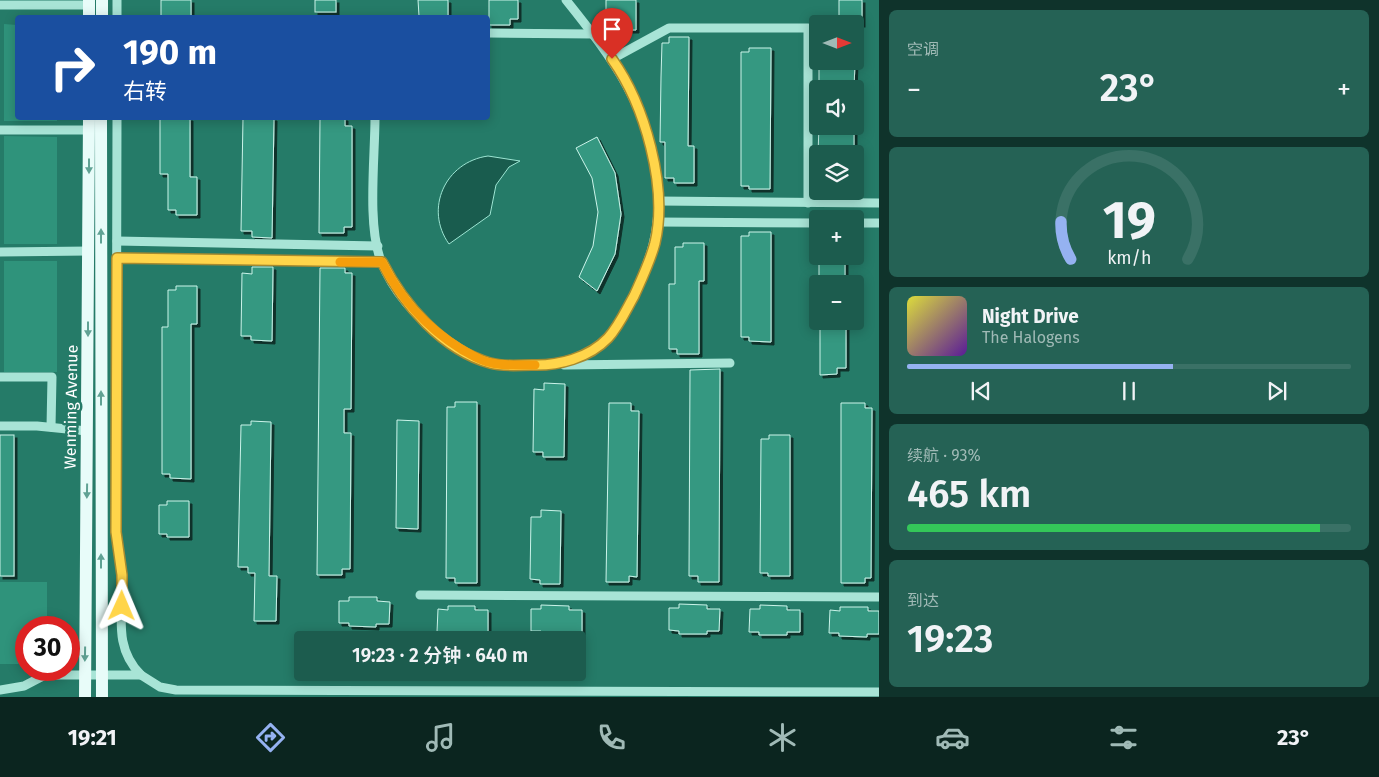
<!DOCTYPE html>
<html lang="zh">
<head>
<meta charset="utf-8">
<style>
  :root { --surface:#1c5c4e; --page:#256255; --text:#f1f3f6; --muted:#a0bab6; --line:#3a7166; --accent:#95b2f1 }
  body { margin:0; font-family:"Fira Sans","Noto Sans SC",sans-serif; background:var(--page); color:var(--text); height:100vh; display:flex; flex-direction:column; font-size:19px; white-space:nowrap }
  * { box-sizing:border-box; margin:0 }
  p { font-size:16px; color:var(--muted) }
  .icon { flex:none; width:28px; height:28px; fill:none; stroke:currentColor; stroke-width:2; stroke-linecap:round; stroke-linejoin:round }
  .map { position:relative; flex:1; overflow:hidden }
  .panel { display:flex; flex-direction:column; gap:10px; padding:10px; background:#0f332b; width:500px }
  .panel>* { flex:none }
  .hud { position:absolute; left:15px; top:15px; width:475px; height:105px; border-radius:5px; box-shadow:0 2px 12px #0003; background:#1a4fa0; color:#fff; overflow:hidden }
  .needle { width:32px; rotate:90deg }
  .fabs { position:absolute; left:809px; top:15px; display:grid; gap:10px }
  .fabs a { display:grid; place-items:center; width:55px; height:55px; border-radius:5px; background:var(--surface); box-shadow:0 2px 12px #0003; font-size:25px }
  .speed { position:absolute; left:15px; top:616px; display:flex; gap:10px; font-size:25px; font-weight:700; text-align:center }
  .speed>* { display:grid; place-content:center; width:65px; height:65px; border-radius:50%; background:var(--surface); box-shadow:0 2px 12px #0003; line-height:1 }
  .speed .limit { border:8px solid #d22; background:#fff; color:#111 }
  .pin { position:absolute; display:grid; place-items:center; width:42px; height:42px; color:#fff; margin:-51px -21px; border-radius:50% 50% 50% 0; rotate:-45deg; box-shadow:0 0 5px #0007 }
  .pin .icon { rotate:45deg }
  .me { position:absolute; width:55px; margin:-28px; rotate:1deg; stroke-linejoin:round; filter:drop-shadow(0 0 4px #0008) }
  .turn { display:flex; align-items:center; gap:18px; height:105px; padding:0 25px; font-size:22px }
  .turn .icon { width:65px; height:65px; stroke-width:2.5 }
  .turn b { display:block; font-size:35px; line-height:42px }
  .big { font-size:38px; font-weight:600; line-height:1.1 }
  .panel .tile { flex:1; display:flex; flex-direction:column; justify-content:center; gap:8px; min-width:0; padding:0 18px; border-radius:8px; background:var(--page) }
  .panel .dial { align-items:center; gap:0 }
  .dial svg { height:130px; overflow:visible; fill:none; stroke:var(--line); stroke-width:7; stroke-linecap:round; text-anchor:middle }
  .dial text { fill:var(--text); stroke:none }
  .song { display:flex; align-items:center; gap:15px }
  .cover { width:60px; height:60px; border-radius:8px; background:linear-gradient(135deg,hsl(60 70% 55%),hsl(270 70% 35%)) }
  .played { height:5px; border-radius:2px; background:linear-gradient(90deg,var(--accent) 60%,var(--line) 60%) }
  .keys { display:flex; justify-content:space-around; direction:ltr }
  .heat { display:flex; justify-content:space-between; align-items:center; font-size:28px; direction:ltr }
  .charge { height:8px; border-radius:4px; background:linear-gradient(90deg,#34c759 93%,var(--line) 0) }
  .trip { position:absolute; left:294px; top:631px; width:292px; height:50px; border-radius:5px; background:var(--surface); box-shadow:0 2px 12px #0003; font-weight:600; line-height:50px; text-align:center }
  .tabs { display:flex; height:80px; justify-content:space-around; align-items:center; background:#0b251f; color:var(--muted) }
  .tabs .icon { width:35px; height:35px }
  .tabs .on { color:var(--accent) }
  .tabs b { font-size:22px; color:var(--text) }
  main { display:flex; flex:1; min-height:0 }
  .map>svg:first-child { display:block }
</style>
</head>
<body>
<main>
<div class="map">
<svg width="879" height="697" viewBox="0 0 879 697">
  <defs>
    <filter id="shadow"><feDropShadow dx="3" dy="3" stdDeviation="0" flood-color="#0009"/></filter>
  </defs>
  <rect width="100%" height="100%" fill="#257b68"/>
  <g fill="#2f937b">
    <polygon points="4,24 17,25 18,118 57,118 57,121 4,121"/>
    <polygon points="4,136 57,137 57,244 4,244"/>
    <rect x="4" y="261" width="53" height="111"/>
    <polygon points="0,582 47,582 47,627 26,628 26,660 18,664 0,664"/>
  </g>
  <path fill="#195c4e" stroke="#9de5d3" d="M488,156L520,161L509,167L496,185L490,215L449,244C424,209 445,162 488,156Z"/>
  <g fill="#359881" stroke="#cbf4ea" filter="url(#shadow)">
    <rect x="161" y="0" width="30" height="18"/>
    <rect x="315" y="0" width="21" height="12"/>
    <polygon points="418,0 448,0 448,18 419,16"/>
    <polygon points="489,0 518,0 518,19 510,19 510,25 489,25"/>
    <polygon points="606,0 636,0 636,30 618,30 618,26 606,26"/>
    <rect x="839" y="0" width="23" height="24"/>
    <polygon points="669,37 689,37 688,146 694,146 694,183 674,183 674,178 665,178 665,142 660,142 661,77 662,43 669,43"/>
    <polygon points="749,48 771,48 770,189 749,189 749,186 741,186 741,52 749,52"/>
    <polygon points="819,61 855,61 854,89 819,89"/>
    <polygon points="160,118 190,118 190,177 197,177 197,215 176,215 176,210 168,210 168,174 160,174"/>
    <polygon points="243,118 274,118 272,238 252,237 252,231 241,231"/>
    <polygon points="320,118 345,118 345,126 352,126 352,227 344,227 344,233 319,233"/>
    <polygon points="819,126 854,126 854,154 818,154"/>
    <polygon points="597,137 615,173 621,214 615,254 597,291 579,277 593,246 598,212 592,178 576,148"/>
    <polygon points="749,232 771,232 771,342 749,341 749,337 741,337 741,236 749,236"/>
    <polygon points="683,243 704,243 704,281 699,281 699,354 677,354 677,349 669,349 669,284 675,284 675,247 683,247"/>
    <rect x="819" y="256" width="26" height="28"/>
    <polygon points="252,267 273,267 272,341 251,340 251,336 241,336 242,273 252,274"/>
    <polygon points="320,268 345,268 345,273 352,273 351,409 344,409 344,433 351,433 350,569 342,569 342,575 317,575"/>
    <polygon points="176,286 197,286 197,324 191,324 191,479 170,478 170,474 162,474 162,327 168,327 168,290 176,290"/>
    <polygon points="820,321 846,321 846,368 837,368 837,374 820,375"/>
    <polygon points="720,369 719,582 698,582 698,576 689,576 690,370"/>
    <polygon points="544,383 565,384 564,457 543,457 543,452 533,452 534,389 544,390"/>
    <polygon points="455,402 477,402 477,583 455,583 455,578 446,578 447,407 455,407"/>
    <polygon points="609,403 631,403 631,411 639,411 637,577 629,576 629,582 606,582"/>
    <polygon points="841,403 865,403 865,408 872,408 871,578 865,578 865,583 841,583"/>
    <polygon points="397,420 419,421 418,529 396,528"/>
    <polygon points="251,421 271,422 269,576 277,576 276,621 254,621 255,573 248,573 248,567 238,567 241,425 251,425"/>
    <rect x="0" y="435" width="14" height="141"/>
    <polygon points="769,435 790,435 790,576 768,576 768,573 760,573 761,439 769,439"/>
    <polygon points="167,501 189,501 189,537 167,537 167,534 159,534 159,505 167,505"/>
    <polygon points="541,510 561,511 560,584 540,584 540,580 530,579 531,517 541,517"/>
    <polygon points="349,597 377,597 377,601 390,602 389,624 376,624 376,627 349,626 349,623 339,623 339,601 349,601"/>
    <polygon points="679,604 707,605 707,609 720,609 719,631 707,631 707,634 679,634 679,631 669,630 669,608 679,608"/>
    <polygon points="541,605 569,606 569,610 582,610 582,632 569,632 569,635 541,634 541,631 531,631 531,609 541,609"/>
    <polygon points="760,605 787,606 787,610 800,610 800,632 787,632 787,635 759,635 759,632 749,632 750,609 760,609"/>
    <polygon points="448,606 475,606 475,610 488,610 488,633 475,632 475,636 447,635 447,632 437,632 438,609 448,610"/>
    <polygon points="840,607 868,607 868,611 879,611 879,634 867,634 867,637 839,636 839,633 829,633 830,610 840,611"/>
  </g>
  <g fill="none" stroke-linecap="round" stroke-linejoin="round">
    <g stroke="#a8e4d6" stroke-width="9">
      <polyline points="0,5 89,5"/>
      <polyline points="117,18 117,0"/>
      <polyline points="488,33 593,34"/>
      <polyline points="612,59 669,28 808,28 808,203"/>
      <path d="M117,118L116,532C118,547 122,562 122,577C123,615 113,647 141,675"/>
      <path d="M375,118C375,157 367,226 381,261C394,294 419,320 447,340C460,349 474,358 489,363C497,365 508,365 517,365C550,366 580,362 606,339C617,330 624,315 630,302C650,262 662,229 657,183C648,105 614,60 566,0"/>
      <polyline points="0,130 89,130"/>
      <polyline points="658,201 879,203"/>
      <polyline points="657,222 818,223"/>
      <polyline points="855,223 879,223"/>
      <polyline points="117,241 378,246"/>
      <polyline points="0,252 89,251"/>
      <polyline points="117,258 382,262"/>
      <polyline points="564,365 730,363"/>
      <polyline points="0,377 52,377 51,427"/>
      <polyline points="0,426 37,426 87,431"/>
      <polyline points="420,595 879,597"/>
      <polyline points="0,690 24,686 45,675 141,675 160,687 176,690 879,692"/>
    </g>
    <g stroke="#e8fcf9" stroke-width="12">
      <polyline points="89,18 89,0"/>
      <polyline points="102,18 102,0"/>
      <polyline points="101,118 102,697"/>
      <polyline points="85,697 89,118"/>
    </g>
  </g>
  <defs><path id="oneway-solid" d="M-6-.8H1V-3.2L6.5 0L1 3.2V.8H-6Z" transform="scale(1.25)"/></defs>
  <g fill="#60a294">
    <use href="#oneway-solid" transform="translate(89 166) rotate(90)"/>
    <use href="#oneway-solid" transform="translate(101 236) rotate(-90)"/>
    <use href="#oneway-solid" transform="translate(88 329) rotate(90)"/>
    <use href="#oneway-solid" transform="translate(101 398) rotate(-90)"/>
    <use href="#oneway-solid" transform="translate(87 491) rotate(91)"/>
    <use href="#oneway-solid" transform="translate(101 561) rotate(-90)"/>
    <use href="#oneway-solid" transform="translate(85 654) rotate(91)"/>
  </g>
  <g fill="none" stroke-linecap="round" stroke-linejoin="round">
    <g stroke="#a68a30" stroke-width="12">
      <path id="route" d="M122,606V575L116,532L117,258L382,262C403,304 443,350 490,363C503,367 519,365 532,365C558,366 589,358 608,338C619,326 626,310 634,296C642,278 650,262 655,243C668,187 645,105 612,59"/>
    </g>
    <use href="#route" stroke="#ffd54a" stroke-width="9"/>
    <path stroke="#f59e0b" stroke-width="9" d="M340,262H382C401,300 426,327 461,349C470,354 482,362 492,363C506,366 521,365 535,365"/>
  </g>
  <g text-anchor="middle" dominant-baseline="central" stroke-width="5" stroke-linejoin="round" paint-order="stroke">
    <g font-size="16" fill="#fff" stroke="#257b68">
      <text transform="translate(71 407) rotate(-89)">Wenming Avenue</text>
    </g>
  </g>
</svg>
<div class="fabs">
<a><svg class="needle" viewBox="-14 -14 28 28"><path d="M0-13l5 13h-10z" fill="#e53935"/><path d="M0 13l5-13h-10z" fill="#a0bab6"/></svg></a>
<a><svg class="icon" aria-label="sound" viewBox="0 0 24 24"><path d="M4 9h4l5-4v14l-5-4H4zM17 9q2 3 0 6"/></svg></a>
<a><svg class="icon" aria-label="layers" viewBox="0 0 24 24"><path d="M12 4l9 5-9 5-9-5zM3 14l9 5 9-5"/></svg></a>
<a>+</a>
<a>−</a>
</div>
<div class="speed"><div class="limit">30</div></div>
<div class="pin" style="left:612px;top:59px;background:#d93025"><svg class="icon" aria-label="arrive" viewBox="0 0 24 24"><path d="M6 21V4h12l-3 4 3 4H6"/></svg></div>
<svg class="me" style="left:122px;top:606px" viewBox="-20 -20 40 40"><path d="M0-17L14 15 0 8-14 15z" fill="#ffd54a" stroke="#fff" stroke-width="4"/></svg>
<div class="trip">19:23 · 2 分钟 · 640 m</div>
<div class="hud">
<div class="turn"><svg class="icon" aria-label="right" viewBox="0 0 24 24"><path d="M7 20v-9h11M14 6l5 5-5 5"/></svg><div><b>190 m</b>右转</div></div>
</div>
</div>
<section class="panel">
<div class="tile"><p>空调</p>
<div class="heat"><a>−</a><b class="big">23°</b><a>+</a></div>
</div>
<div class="tile dial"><svg viewBox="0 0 100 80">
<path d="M14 69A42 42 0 1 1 86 69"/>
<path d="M14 69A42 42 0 0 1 8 46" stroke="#95b2f1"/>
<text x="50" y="56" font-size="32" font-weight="700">19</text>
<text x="50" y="72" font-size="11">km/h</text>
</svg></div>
<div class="tile">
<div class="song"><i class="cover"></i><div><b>Night Drive</b><p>The Halogens</p></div></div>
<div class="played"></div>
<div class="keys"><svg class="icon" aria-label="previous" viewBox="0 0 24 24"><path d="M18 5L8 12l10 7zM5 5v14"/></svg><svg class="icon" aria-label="pause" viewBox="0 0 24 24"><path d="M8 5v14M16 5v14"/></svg><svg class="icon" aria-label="next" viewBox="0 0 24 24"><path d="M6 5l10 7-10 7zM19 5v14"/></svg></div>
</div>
<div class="tile"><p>续航 · 93%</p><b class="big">465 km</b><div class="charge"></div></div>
<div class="tile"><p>到达</p><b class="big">19:23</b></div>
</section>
</main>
<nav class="tabs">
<b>19:21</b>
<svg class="icon on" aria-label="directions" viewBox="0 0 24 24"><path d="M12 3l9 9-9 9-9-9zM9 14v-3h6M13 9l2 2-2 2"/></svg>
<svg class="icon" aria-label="music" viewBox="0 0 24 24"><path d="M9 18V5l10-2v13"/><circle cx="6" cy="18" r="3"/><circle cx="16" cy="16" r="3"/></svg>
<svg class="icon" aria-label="phone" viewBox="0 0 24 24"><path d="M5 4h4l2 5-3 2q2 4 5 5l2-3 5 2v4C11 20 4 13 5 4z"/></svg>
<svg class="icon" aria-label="climate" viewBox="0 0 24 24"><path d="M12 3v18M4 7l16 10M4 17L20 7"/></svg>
<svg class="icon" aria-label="car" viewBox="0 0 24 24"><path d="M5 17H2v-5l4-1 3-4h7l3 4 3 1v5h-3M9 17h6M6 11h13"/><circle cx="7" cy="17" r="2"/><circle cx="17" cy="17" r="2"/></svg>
<svg class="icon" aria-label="filters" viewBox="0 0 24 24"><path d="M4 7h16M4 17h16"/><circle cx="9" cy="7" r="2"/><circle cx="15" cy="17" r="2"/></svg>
<b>23°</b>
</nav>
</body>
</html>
